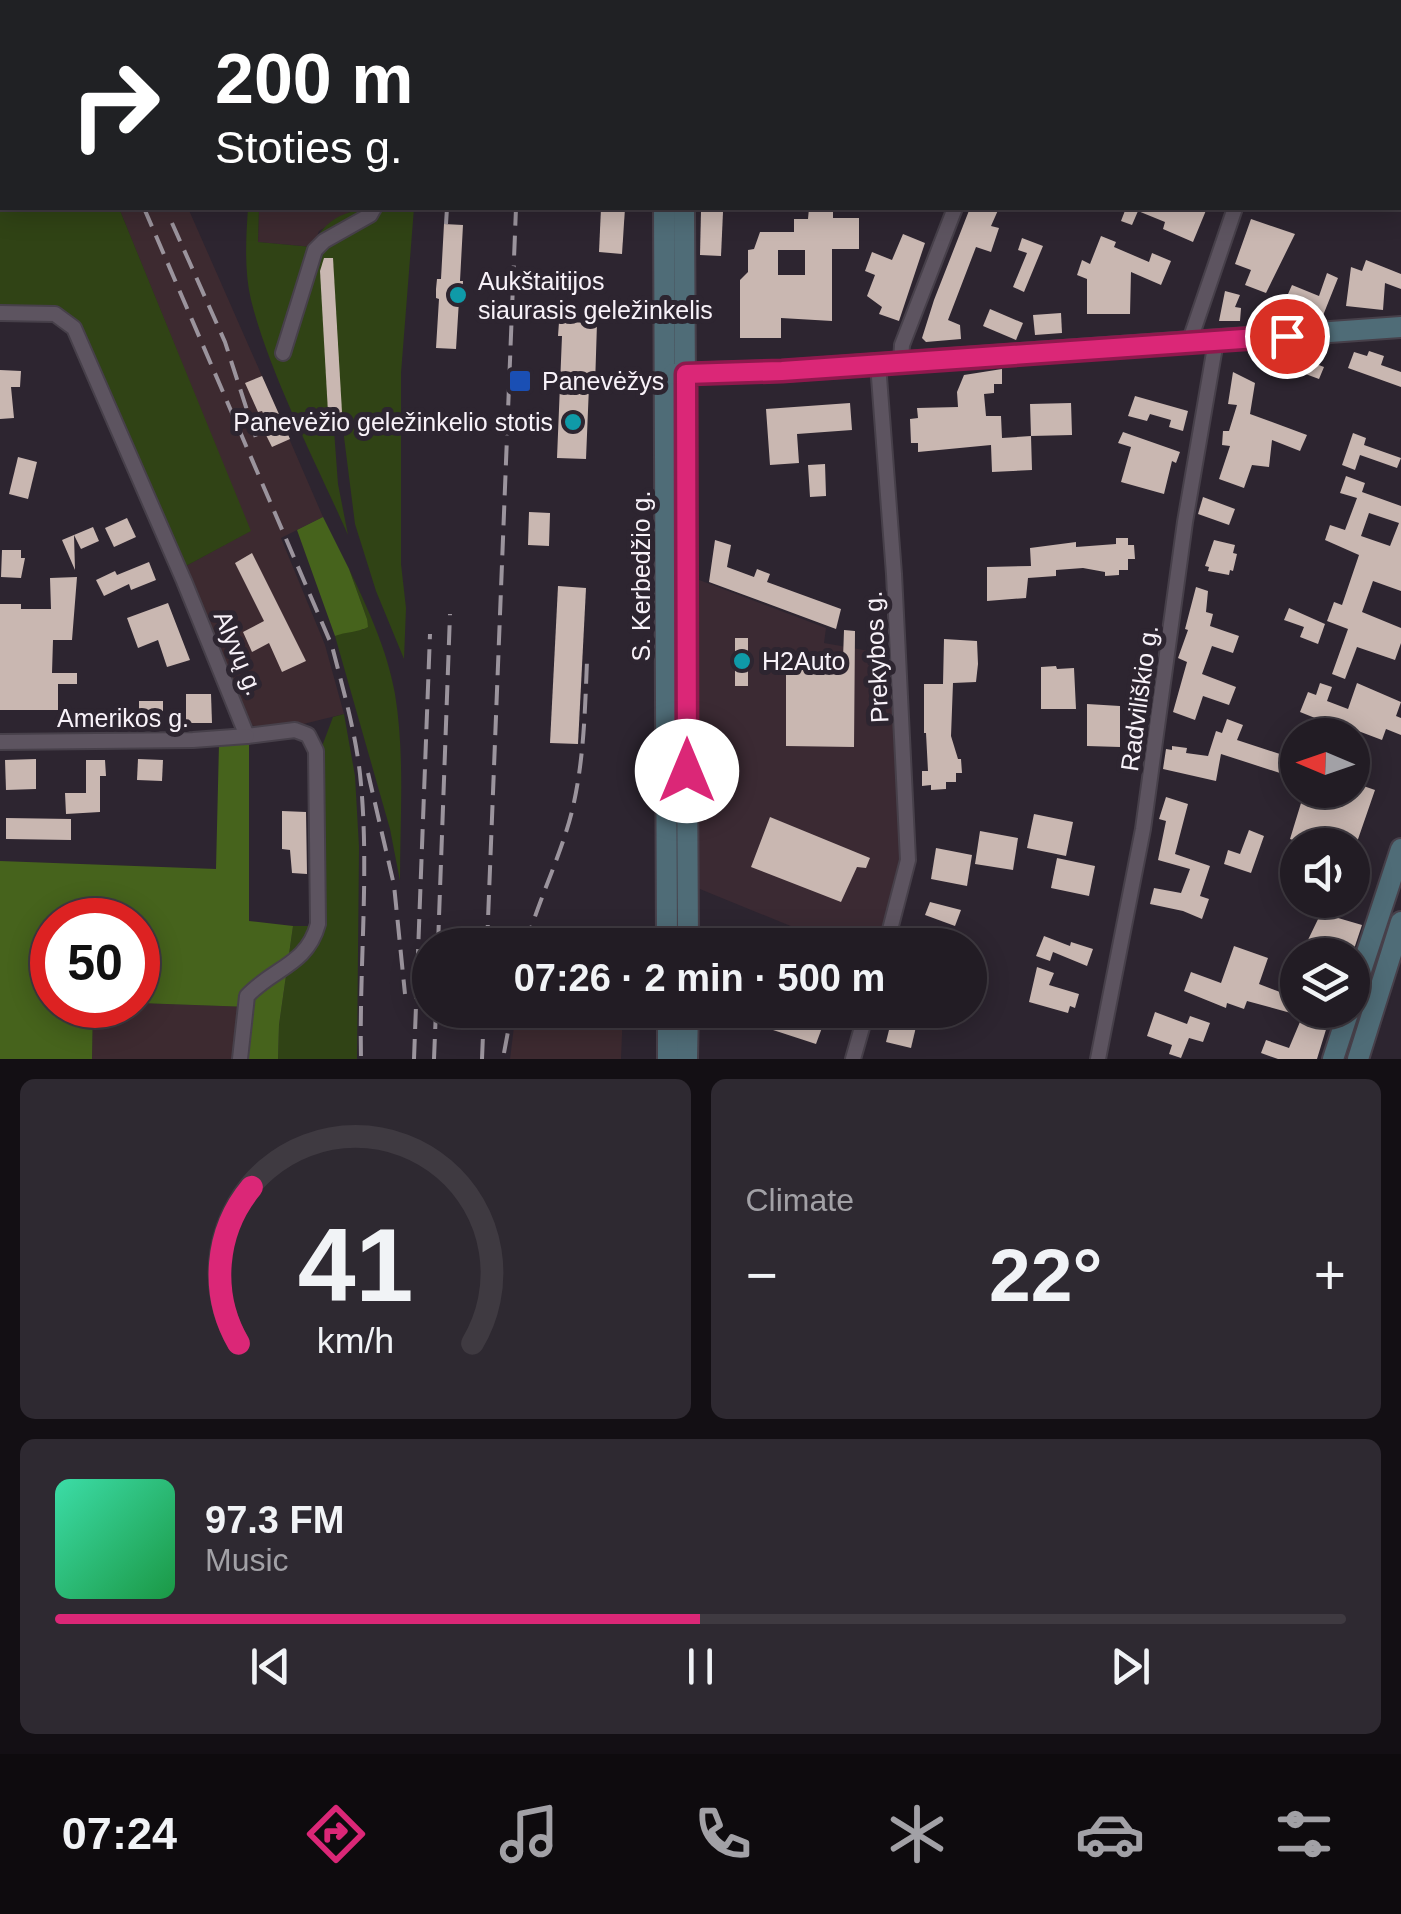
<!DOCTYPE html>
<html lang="en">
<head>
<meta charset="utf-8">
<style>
  :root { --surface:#221c24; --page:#2e2931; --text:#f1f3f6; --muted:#a2a1a6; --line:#3f3a41; --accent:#db2777 }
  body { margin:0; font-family:Arial,sans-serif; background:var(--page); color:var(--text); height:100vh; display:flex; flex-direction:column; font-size:38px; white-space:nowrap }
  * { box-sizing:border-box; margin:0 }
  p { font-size:32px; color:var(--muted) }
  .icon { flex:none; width:55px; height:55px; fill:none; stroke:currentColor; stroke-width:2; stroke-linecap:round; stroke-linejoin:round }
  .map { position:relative; height:1059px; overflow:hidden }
  .side { display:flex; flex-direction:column; gap:20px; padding:20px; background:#130f14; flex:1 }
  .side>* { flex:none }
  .guide { position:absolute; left:0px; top:0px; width:1402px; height:210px; box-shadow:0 5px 25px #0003,0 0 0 2px var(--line); background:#202124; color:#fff; overflow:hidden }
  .needle { width:65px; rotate:272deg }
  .fabs { position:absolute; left:1280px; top:718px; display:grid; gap:20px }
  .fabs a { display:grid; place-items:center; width:90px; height:90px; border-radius:50%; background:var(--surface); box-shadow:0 5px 25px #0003,0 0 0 2px var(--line); font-size:50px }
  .speed { position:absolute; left:30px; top:898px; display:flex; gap:20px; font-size:50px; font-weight:700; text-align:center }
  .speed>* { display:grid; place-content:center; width:130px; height:130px; border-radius:50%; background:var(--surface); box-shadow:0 5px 25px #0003,0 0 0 2px var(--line); line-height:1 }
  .speed .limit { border:15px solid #d22; background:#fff; color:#111 }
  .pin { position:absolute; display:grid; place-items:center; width:85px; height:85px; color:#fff; margin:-42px; border:5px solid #fff; border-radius:50%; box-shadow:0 2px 10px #0007 }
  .me { position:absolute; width:110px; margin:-55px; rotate:0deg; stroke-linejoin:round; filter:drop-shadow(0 0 8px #0008) }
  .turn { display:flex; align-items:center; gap:35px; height:210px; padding:0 50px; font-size:45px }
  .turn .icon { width:130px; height:130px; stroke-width:2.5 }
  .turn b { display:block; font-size:70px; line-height:85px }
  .big { font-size:75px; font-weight:700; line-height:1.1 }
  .side .tile { flex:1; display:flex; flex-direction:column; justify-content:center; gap:15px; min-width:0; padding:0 35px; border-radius:15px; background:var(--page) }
  .side .dial { align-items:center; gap:0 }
  .dial svg { height:260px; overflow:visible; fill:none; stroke:var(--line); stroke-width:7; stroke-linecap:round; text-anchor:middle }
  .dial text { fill:var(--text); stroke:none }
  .song { display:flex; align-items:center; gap:30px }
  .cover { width:120px; height:120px; border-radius:15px; background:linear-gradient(135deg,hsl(160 70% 55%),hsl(140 70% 35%)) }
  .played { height:10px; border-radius:5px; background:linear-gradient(90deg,var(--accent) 50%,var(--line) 50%) }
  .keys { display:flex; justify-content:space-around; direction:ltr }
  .heat { display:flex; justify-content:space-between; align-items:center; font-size:55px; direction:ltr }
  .side .tiles { flex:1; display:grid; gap:20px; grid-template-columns:1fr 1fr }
  .tile:last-child { grid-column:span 2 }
  .trip { position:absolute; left:412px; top:928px; width:575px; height:100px; border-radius:50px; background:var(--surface); box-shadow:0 5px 25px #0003,0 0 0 2px var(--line); font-weight:700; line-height:100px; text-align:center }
  .menu { display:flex; height:160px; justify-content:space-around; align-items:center; background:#0e0b0e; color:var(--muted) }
  .menu .icon { width:70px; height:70px }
  .menu .active { color:var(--accent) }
  .menu b { font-size:45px; color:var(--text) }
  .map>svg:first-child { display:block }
</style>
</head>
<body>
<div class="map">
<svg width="1401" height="1059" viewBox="0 0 1401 1059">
  <rect width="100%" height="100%" fill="#2d2530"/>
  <polygon fill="#3b2a33" points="694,578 826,628 824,643 892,655 900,861 899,879 879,945 837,945 695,887"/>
  <g fill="#3d2a30">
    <polygon points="119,208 188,208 262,376 323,517 281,538 325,645 344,714 291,727 260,729 250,724 246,715 186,566 250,531"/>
    <polygon points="259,208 356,208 319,231 313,247 258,242"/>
    <polygon points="138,1003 251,1007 248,1059 92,1059 93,1005"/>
    <polygon points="516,1010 623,1010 621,1059 510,1059"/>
  </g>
  <g fill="#304315">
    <path d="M0,0L38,2H2V208H119L251,531L186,566L88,340C58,295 44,313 0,304Z"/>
    <path d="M248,208H259L258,242L312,247C331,203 373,208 414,208L401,373V564L406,608L404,659L376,591L355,524L343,429L334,430L338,484L348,535C316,462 270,375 251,300C244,270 246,238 248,208Z"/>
    <path d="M349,569C368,609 387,649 395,694C405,755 400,819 400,881L390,829L335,636L352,629L363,630L367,619Z"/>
    <polygon points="344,714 355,776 359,847 357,1059 278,1059 279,1025 293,926 323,926 321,749 333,717"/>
  </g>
  <g fill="#46631c">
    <path d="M323,517L349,569L367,619L368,627C359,632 345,632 335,636L297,530Z"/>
    <polygon points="249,742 249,921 293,926 279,1025 278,1059 248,1059 250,1007 138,1003 138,920 52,920 52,1005 93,1005 92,1059 0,1059 0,861 216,869 219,744"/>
  </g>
  <g fill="#c9b7b1" fill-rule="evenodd">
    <polygon points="601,208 625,208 622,254 599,252"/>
    <path d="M809,208H833V218H859V249H832V321L781,318V338H740V280L748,272V250L754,249L760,232H794V219H808ZM778,250H805V275H778Z"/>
    <polygon points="970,208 999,208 991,226 999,228 991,252 976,247 948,320 960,325 961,339 926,342 922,338 934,300"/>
    <polygon points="1126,208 1163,208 1173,212 1175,208 1207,208 1193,242 1163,229 1165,222 1138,211 1132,225 1121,221"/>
    <polygon points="701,211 723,212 721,256 700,255"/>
    <polygon points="1251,219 1295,234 1266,293 1245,285 1251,270 1235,264"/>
    <polygon points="444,224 463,225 460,281 463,281 462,300 459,300 456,349 436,348 439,299 436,298 436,289 437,279 441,279"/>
    <polygon points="903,234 925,243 899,321 879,314 882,307 867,296 875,275 865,271 872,252 892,260"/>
    <polygon points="1101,236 1116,242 1114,247 1149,262 1152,253 1171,261 1161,285 1131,272 1130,314 1087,314 1087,279 1077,275 1082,260 1090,264"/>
    <polygon points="1022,238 1043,246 1024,292 1013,287 1027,253 1018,250"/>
    <polygon points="324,258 333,258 343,429 329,430 320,271"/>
    <polygon points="1366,260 1401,274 1401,289 1385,283 1383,310 1346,306 1351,267 1362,271"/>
    <polygon points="1327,273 1338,278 1322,318 1284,303 1292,285 1319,296"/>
    <polygon points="1225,291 1240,295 1235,307 1241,308 1240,321 1219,321"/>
    <polygon points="990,309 1023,323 1016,340 983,326"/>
    <polygon points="1061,313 1062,333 1035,335 1033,315"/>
    <polygon points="559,322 597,323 595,386 589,386 586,459 557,458 562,336 558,336"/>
    <polygon points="1369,351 1384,356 1381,365 1401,372 1401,387 1348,368 1354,352 1367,356"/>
    <polygon points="1264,353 1290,354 1324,367 1319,379 1284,366 1259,365"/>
    <polygon points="1002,369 1002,384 994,384 994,393 984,394 986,416 1001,416 1002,438 1031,436 1032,470 992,472 991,445 918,452 918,443 911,443 910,419 918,418 917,408 958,407 957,392 964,375"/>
    <polygon points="0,370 21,371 20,387 11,387 14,418 0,419"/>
    <polygon points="1233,372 1255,383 1250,414 1307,435 1300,451 1272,440 1269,467 1252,465 1244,488 1219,479 1230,446 1222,445 1223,431 1229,431 1237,405 1228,404"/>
    <polygon points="262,376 290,439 272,447 265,433 271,430 262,411 258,412 245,383"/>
    <polygon points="1135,396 1188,411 1183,431 1169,427 1171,420 1150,414 1147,421 1128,416"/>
    <polygon points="850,403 852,430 797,434 799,463 770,465 766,409"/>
    <polygon points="1071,403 1072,435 1031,436 1030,404"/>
    <polygon points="1123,432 1180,452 1176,463 1172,461 1164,494 1121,482 1131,447 1118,443"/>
    <polygon points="1353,433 1366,438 1364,445 1401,458 1397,468 1360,455 1355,470 1342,465"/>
    <polygon points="18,457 37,462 28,499 9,494"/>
    <polygon points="825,464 826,496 810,497 808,465"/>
    <path d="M1346,476L1365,483L1362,492L1401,506V591L1373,581L1362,612L1401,628V643L1395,660L1357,647L1345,679L1332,674L1348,629L1327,621L1334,602L1342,605L1359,555L1325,540L1330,525L1345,530L1357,498L1340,493ZM1369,513L1399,523L1390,546L1361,536Z"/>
    <polygon points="1203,497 1235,509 1229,525 1198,514"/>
    <polygon points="529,512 550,513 549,546 528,545"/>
    <polygon points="127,518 136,537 114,547 105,528"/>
    <polygon points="93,527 99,541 81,549 74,535 75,570 62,540"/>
    <polygon points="1116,538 1128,538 1128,545 1134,545 1135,559 1128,559 1128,570 1119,570 1119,575 1105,576 1105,572 1083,568 1056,570 1056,576 1028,578 1026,598 987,601 987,567 1031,566 1030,548 1076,542 1076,547 1116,544"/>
    <polygon points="715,540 731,545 727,567 754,577 757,569 770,574 767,582 841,609 836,629 709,582"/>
    <polygon points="1214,540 1235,545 1233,553 1237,554 1233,571 1230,570 1229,575 1208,571 1209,567 1205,566"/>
    <polygon points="2,550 21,550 21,558 25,558 21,578 1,577"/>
    <polygon points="252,553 306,661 282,672 269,643 252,652 243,632 264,621 235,563"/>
    <polygon points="149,562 156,580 131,590 129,584 104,596 96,580 115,571 117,575"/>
    <polygon points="77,577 72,640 53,640 52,673 77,673 77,684 58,684 58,710 0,710 0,604 21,604 21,609 51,609 50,578"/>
    <polygon points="558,586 586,588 578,744 550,743"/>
    <polygon points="1196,587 1208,591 1206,612 1213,614 1210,626 1239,636 1233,653 1212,646 1202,674 1236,687 1229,705 1203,696 1195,720 1173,712 1187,662 1178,658 1188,630 1185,629"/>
    <polygon points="168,603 190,660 167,667 158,640 138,648 127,618"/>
    <polygon points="1289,608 1325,624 1318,644 1300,637 1304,627 1284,620"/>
    <polygon points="844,630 855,631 854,747 786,746 786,659 843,659"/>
    <rect x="735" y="638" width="13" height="48"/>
    <polygon points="944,639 977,641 978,664 976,682 953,683 951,736 958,759 961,759 962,773 956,773 956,782 946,782 946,789 931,790 931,785 922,786 922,771 928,771 926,733 924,733 924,684 943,684"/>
    <polygon points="1056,666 1057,669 1074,668 1076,709 1041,709 1041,667"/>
    <polygon points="1320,683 1332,687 1327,701 1348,709 1357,683 1401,702 1396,716 1401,718 1401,735 1386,729 1382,740 1353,729 1352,735 1309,735 1315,718 1300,712 1308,692 1316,695"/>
    <polygon points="186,694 211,694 212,723 186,723"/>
    <rect x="139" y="701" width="24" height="24"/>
    <polygon points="1087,704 1120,706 1120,747 1087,746"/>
    <polygon points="1227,719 1243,725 1237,740 1286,756 1280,773 1221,754 1216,781 1163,769 1166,749 1172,750 1172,746 1187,748 1186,753 1208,756 1216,731 1222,733"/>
    <polygon points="36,759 36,789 6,790 5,760"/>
    <polygon points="138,759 163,760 162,781 137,780"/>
    <polygon points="86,760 105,760 106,776 100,776 100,812 66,814 65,793 86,793"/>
    <polygon points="1352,782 1375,790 1356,845 1307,845 1290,839 1305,790 1352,790"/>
    <polygon points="1166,797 1188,804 1175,854 1210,866 1200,896 1209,899 1202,919 1183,911 1150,904 1154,888 1181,893 1190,869 1158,860 1166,821 1159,819"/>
    <polygon points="282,811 306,812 307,874 292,873 290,850 282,849"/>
    <polygon points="1034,814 1073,822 1066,856 1027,848"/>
    <polygon points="770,817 870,858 866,868 857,867 841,902 751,867"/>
    <polygon points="6,818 71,819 71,840 6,839"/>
    <polygon points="1249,830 1264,836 1251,873 1224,864 1228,850 1240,854"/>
    <polygon points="980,831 1018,838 1013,870 975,864"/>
    <polygon points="936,848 972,855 967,886 931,879"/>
    <polygon points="1057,858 1095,866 1089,896 1051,888"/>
    <polygon points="930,902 961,910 955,926 925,915"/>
    <polygon points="1321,913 1362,925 1352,955 1327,955 1328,952 1306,944"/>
    <polygon points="1044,936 1070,946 1071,942 1093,949 1087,966 1053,952 1050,961 1036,956"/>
    <polygon points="1234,946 1268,958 1259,984 1280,992 1289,973 1298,976 1298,1015 1247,1001 1244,1009 1227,1003 1226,1008 1184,991 1191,972 1221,983"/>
    <polygon points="1037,967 1054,973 1049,985 1079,994 1075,1008 1070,1006 1068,1013 1029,1002"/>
    <polygon points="780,1010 802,1010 799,1016 823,1025 816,1044 773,1030"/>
    <polygon points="894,1010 920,1010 911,1048 886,1042"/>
    <polygon points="1305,1010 1332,1010 1317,1059 1278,1059 1261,1053 1266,1040 1289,1048"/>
    <polygon points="1155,1012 1187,1024 1190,1016 1210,1023 1203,1042 1189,1038 1181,1058 1169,1054 1172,1045 1147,1036"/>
  </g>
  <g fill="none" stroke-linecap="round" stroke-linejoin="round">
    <g stroke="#47404a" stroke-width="18">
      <g id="minor">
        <polyline points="403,2 403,0"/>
        <polyline points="1032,2 1033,0"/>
        <polyline points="1308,2 1309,0"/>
        <path d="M0,313L55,314L74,328L184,581L247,736L295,730L308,735L316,751L318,924C307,965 273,968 247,996L240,1059"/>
        <polyline points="1189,343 1235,208"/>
        <polyline points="283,353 315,250 324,241 370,215 374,208"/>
        <polyline points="901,362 902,345 955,208"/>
        <polyline points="878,364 894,574 908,860 886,945"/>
        <polyline points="0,742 193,740 247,736"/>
        <polyline points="853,1059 867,1010"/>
        <polyline points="1098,1059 1143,829 1185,522 1216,341"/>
      </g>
    </g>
    <g stroke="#47404a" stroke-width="21">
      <polyline id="tertiary" points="1387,0 1393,2"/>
    </g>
    <g stroke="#47404a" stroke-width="24">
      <g id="secondary">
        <polyline points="662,0 662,2"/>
        <polyline points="682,0 682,2"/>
        <polyline points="664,208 667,945"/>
        <polyline points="684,208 688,945"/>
        <polyline points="673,374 782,371 1401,327"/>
        <polyline points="1352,998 1401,849"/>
        <polyline points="668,1010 668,1059"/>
        <polyline points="687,1059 688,1010"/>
        <polyline points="1333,1059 1349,1010"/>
        <polyline points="1358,1059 1401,922"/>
      </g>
    </g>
    <use href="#minor" stroke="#5d5460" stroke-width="14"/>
    <use href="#tertiary" stroke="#5d5460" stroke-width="18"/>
    <use href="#secondary" stroke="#4f6c77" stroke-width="20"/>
    <g stroke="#9b949d" stroke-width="4" stroke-dasharray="20 10" stroke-linecap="butt">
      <polyline points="463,2 463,0"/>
      <polyline points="524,2 524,0"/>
      <path d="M144,208L332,646C343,689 355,730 360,774C370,868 359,964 361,1059"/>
      <polyline points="172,223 225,342 257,441"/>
      <polyline points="446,224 447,208"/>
      <polyline points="368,773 394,885 405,994"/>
      <polyline points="438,945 450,614"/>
      <polyline points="487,945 516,208"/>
      <path d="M526,945C539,898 562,854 573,807C584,758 585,710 587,661"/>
      <polyline points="504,1053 512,1010"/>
      <polyline points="414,1059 430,634"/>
      <polyline points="434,1059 436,1010"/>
      <polyline points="482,1059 484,1010"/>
    </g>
  </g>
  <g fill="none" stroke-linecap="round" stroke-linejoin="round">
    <g stroke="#8e194d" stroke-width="25">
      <polyline id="route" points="687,771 686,374 782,371 1287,336"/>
    </g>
    <use href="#route" stroke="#db2777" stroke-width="18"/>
  </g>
  <g fill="#0f9aa8" stroke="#2d2530" stroke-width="4">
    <circle cx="458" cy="295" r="10"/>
    <circle cx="573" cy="422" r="10"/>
    <circle cx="742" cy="661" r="10"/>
  </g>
  <rect fill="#1a4fb4" stroke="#2d2530" stroke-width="4" x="508" y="369" width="24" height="24" rx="5"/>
  <g text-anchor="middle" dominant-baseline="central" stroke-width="10" stroke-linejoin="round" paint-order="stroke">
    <g font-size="25" fill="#f8f2f9" stroke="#2d2530" text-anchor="start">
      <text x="478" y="281">Aukštaitijos<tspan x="478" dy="29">siaurasis geležinkelis</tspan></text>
      <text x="542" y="381">Panevėžys</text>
      <text x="553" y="422" text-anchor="end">Panevėžio geležinkelio stotis</text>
      <text x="762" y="661">H2Auto</text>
    </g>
    <g font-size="25" fill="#f8f2f9" stroke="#2d2530">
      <text transform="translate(641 576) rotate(-90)">S. Kerbedžio g.</text>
      <text transform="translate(239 653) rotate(67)">Alyvų g.</text>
      <text transform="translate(876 657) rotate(-93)">Prekybos g.</text>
      <text transform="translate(1139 698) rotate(-82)">Radviliškio g.</text>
      <text x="123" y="718">Amerikos g.</text>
    </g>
  </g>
</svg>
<div class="fabs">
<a><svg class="needle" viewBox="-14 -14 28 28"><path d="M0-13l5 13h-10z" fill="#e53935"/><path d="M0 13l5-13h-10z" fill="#a2a1a6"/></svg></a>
<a><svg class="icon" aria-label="sound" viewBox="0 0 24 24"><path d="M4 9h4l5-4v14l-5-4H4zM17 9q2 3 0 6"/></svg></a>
<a><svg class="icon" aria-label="layers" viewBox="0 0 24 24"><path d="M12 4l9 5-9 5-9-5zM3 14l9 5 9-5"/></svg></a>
</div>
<div class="speed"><div class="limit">50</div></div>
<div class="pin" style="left:1287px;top:336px;background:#d93025"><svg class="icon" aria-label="arrive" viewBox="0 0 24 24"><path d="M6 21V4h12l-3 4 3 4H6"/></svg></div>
<svg class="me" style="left:687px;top:771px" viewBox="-20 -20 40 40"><circle r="19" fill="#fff"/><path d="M0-13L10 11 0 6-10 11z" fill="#db2777"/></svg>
<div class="trip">07:26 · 2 min · 500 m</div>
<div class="guide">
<div class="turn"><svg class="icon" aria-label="right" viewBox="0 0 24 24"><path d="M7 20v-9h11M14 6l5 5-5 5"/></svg><div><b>200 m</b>Stoties g.</div></div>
</div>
</div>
<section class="side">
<div class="tiles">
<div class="tile dial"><svg viewBox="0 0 100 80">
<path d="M14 69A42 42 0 1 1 86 69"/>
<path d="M14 69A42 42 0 0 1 18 21" stroke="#db2777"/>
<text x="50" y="56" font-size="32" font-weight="700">41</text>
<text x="50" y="72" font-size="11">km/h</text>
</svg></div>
<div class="tile"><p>Climate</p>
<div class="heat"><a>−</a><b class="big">22°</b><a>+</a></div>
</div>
<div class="tile">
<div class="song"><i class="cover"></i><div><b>97.3 FM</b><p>Music</p></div></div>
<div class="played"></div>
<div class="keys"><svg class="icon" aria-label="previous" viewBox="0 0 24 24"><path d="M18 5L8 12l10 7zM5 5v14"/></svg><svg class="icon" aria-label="pause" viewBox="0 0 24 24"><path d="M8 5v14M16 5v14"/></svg><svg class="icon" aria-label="next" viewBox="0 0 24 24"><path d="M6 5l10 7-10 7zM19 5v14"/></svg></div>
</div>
</div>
</section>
<nav class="menu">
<b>07:24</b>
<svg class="icon active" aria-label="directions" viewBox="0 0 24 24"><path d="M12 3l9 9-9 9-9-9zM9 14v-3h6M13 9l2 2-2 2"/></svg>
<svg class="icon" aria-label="music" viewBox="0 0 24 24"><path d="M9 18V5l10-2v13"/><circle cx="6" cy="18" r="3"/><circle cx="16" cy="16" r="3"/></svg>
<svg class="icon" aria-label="phone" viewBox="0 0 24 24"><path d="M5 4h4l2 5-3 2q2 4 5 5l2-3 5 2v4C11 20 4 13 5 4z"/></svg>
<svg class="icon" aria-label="climate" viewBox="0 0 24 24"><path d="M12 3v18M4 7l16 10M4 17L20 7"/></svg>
<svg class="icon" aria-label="car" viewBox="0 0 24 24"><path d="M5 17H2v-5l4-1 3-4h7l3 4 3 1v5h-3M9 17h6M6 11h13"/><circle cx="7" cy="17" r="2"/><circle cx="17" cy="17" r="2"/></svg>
<svg class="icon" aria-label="filters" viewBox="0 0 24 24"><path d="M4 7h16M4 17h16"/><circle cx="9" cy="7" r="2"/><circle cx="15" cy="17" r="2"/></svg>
</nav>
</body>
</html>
